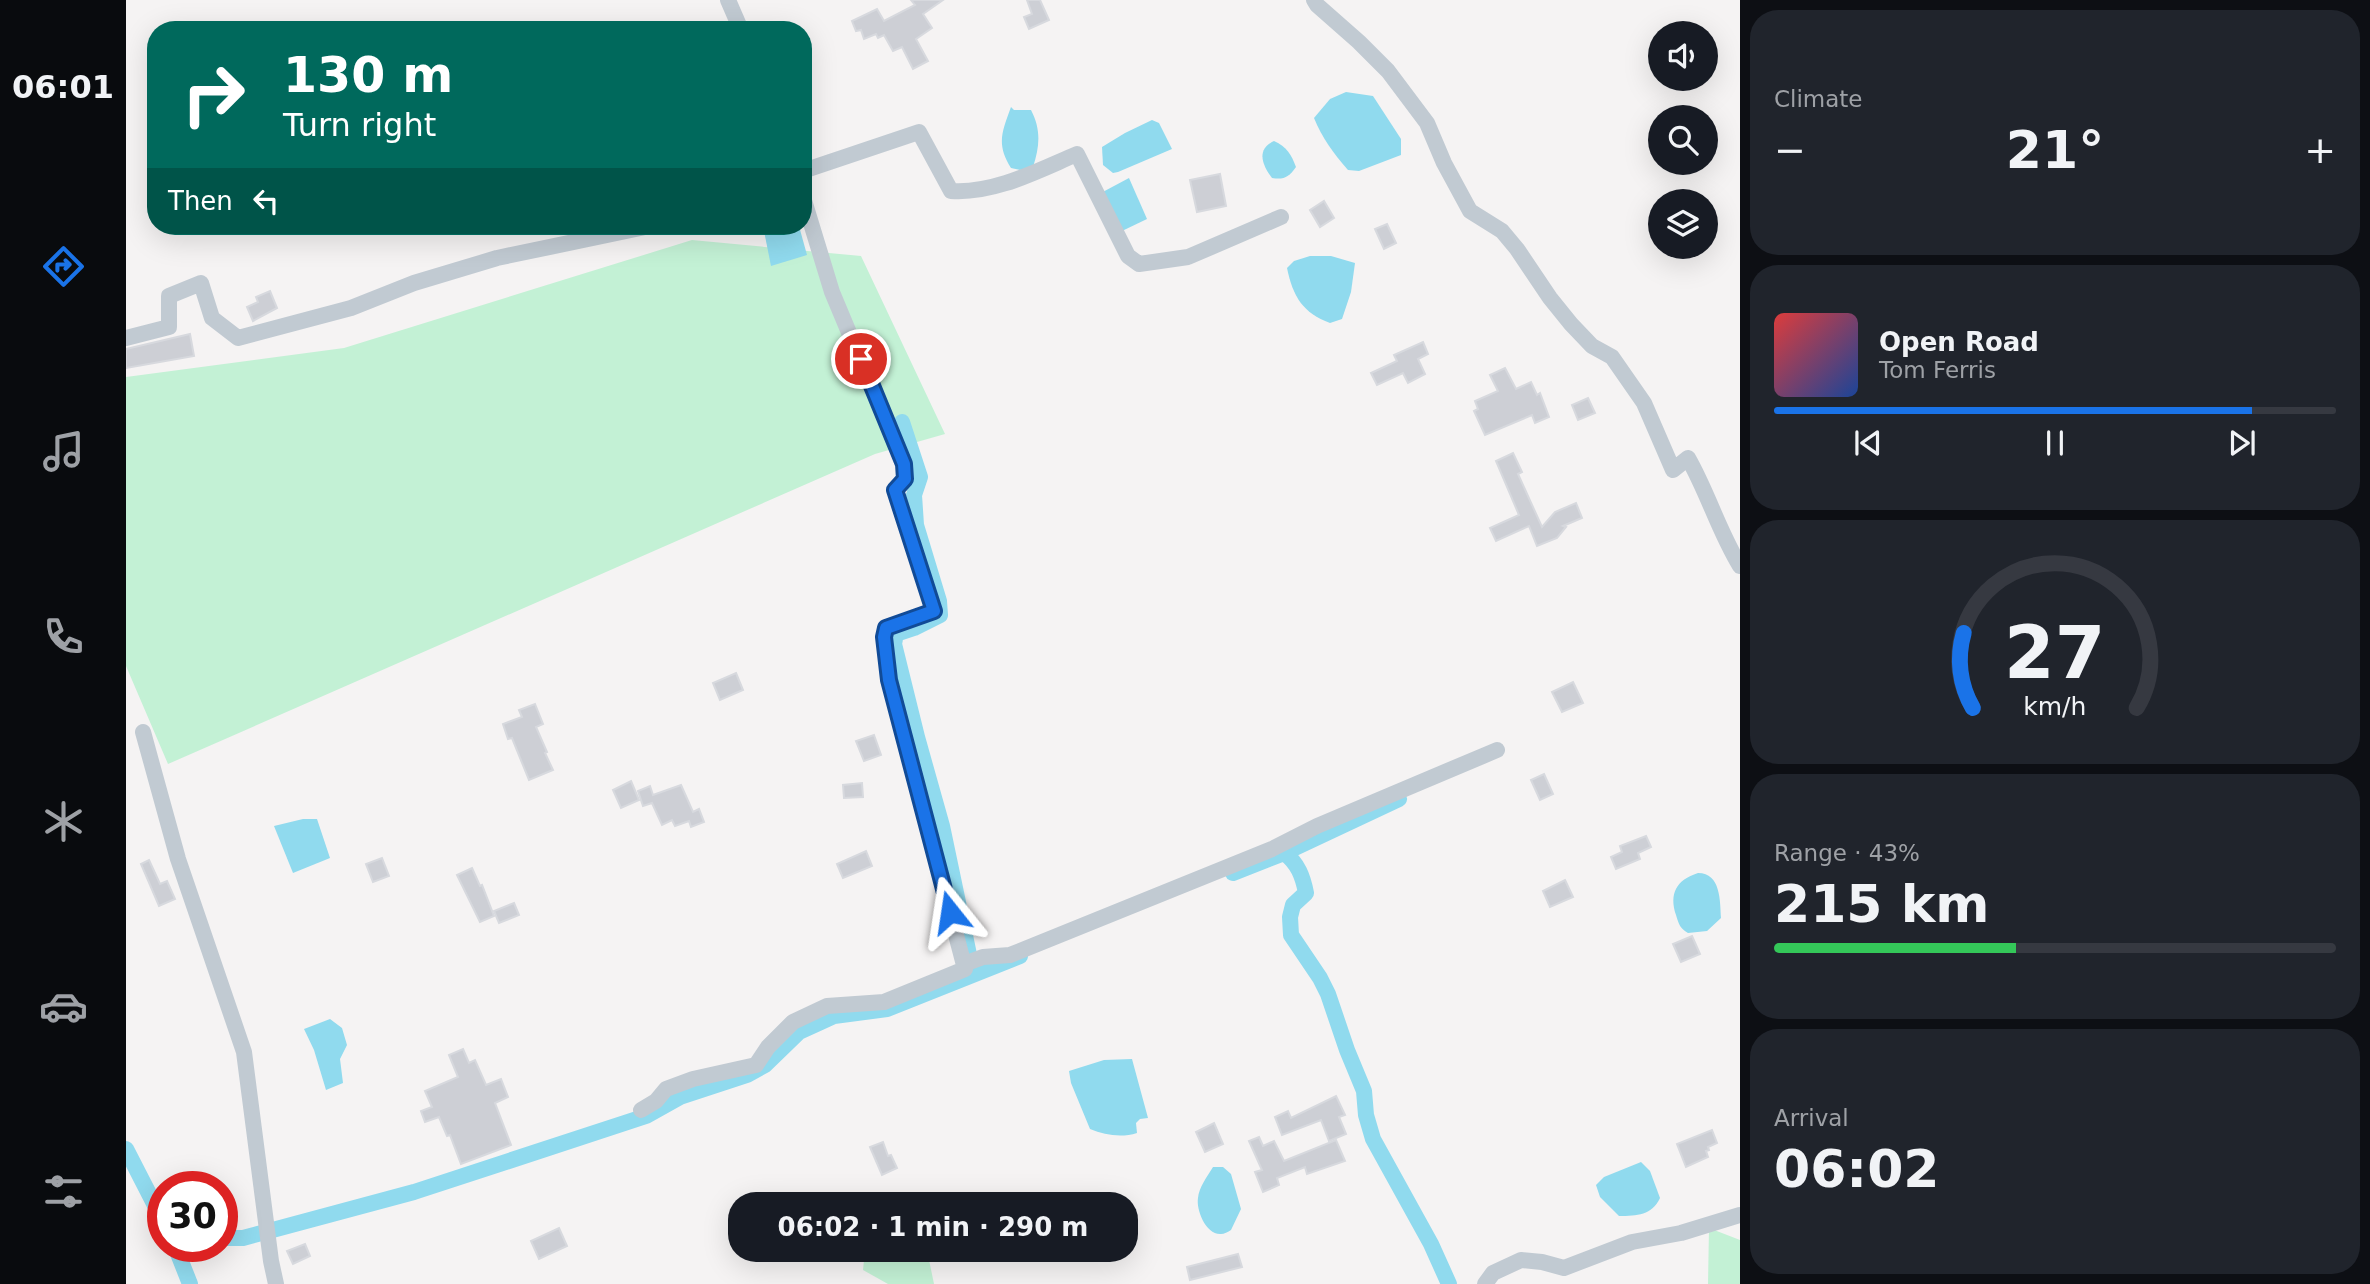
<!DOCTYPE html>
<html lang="en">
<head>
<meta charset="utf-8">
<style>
  :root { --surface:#171b24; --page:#20242c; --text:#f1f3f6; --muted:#9ea1a6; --line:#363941; --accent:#1a73e8 }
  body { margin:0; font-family:"DejaVu Sans",sans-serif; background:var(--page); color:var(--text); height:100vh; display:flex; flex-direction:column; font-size:26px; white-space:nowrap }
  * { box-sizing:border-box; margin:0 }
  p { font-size:23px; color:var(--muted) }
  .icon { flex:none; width:38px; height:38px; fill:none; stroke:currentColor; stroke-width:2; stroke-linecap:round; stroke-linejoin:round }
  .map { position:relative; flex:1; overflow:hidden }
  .details { display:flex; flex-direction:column; gap:10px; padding:10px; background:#0d0f14; width:630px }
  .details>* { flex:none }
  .hud { position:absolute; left:21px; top:21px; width:665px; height:214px; border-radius:28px; box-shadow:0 7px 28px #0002; background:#00695c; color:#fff; overflow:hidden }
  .tools { position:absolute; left:1522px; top:21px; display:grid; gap:14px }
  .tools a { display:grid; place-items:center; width:70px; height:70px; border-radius:50%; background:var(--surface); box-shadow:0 7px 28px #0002; font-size:35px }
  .speed { position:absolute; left:21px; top:1171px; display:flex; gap:14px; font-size:35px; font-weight:700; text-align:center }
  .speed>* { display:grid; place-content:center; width:91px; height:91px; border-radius:50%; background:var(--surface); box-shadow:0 7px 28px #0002; line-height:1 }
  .speed .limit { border:10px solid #d22; background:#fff; color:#111 }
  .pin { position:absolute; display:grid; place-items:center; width:60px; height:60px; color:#fff; margin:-30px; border:4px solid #fff; border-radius:50%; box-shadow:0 2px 7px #0007 }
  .me { position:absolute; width:77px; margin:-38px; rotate:345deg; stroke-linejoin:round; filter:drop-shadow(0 0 5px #0008) }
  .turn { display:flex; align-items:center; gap:24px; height:147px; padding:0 21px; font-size:32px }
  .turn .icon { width:91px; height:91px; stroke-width:2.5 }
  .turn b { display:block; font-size:49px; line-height:60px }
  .then { display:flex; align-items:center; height:66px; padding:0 21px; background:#0003; gap:14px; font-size:26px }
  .big { font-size:52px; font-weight:800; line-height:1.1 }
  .details .tile { flex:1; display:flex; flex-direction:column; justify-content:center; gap:10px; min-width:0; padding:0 24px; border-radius:28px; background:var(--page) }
  .details .dial { align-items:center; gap:0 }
  .dial svg { height:182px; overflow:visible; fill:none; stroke:var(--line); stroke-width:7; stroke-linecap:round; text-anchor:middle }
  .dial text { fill:var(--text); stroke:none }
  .song { display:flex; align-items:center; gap:21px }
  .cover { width:84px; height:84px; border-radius:10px; background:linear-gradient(135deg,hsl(0 70% 55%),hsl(220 70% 35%)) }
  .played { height:7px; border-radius:4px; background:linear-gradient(90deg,var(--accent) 85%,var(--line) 85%) }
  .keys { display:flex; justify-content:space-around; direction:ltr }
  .heat { display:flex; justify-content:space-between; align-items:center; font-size:38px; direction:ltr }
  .charge { height:10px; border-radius:5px; background:linear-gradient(90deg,#34c759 43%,var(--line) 0) }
  .trip { position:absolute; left:602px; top:1192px; width:410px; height:70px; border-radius:28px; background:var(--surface); box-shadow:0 7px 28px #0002; font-weight:800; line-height:70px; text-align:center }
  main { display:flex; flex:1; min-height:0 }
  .tab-bar { display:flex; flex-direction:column; width:126px; justify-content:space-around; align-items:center; background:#090b0e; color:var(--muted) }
  .tab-bar .icon { width:49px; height:49px }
  .tab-bar .on { color:var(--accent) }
  .tab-bar b { font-size:32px; color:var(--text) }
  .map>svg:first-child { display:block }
</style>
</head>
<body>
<main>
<nav class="tab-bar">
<b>06:01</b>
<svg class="icon on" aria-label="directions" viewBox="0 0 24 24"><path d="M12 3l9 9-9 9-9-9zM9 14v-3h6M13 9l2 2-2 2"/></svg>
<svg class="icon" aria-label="music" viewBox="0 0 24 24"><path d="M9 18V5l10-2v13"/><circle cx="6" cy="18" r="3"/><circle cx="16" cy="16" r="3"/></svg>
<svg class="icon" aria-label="phone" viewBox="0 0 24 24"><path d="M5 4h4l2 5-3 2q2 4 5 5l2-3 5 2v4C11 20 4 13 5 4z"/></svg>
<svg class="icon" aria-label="climate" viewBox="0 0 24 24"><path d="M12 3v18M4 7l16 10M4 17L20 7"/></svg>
<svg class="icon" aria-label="car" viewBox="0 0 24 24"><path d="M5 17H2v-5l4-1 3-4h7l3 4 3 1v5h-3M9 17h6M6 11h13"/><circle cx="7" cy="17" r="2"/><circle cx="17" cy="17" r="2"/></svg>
<svg class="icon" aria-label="filters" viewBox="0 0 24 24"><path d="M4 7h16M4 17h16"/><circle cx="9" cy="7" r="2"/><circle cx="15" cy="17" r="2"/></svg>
</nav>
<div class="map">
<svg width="1614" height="1284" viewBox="0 0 1614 1284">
  <rect width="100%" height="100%" fill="#f5f3f3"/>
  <g fill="#c3f1d5">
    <polygon points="566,240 735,256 819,434 749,454 42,764 0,666 0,377 218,348"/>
    <polygon points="1583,1228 1614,1240 1614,1284 1582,1284"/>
    <polygon points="739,1250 801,1250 808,1284 762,1284 737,1270"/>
  </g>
  <g fill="#90daee">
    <path d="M1220,92L1247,96L1275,139V155L1233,171L1222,170C1208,154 1196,138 1188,118L1204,99Z"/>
    <path d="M885,107L888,110H905C915,129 914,146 907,167L894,170L885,168C870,144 876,132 885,107Z"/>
    <polygon points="1026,120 1033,123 1046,149 992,172 987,173 977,165 976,147 999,133"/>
    <path d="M1148,141C1161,147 1165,154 1170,167C1163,177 1158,180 1146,178C1136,165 1130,149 1148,141Z"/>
    <polygon points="1003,178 1021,219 996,231 973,194"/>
    <polygon points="637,226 673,226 681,255 645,266"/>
    <path d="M1184,256H1205L1229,263L1225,292L1216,319L1204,323C1177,313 1167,297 1161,268L1168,261Z"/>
    <polygon points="177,819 191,819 204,858 167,873 148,826"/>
    <path d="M1572,873C1595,873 1594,901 1595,918L1581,931L1562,933C1554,928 1553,925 1550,915C1543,894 1550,880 1572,873Z"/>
    <polygon points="204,1019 216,1028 221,1045 214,1059 217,1083 200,1090 188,1050 178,1029"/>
    <path d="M1006,1059L1022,1118L1014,1119L1010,1123L1011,1133C995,1138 979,1135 964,1129L945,1083L943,1071L978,1060Z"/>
    <path d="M1515,1162L1524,1171L1534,1198C1526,1215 1511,1216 1493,1216L1474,1197L1470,1185L1478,1177Z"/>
    <path d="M1087,1167H1097L1105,1174L1115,1209L1105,1230C1102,1232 1098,1234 1095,1234C1080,1235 1070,1210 1072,1198C1073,1187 1081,1177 1087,1167Z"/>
  </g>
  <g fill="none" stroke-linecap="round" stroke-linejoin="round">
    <g stroke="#90daee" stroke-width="16">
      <polyline points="776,422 794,477 788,495 790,525 813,601 814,615 788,628 770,634 768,644 791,737 816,826 846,969"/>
      <polyline points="1158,853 1273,799"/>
      <path d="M1107,873L1158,853C1172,863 1177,877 1180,893L1167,905L1164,917L1165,935L1194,978L1202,994L1221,1050L1238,1091L1240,1115L1247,1139L1305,1244L1323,1284"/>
      <polyline points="0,1149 37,1221"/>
      <polyline points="96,1238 117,1238 288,1192 520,1116 554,1097 621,1075 639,1065 673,1032 695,1022 708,1016 761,1009 894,956"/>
      <polyline points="49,1246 64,1284"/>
    </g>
  </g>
  <g fill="#cdcfd5" stroke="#d7d9de" stroke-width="2">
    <polygon points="785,0 817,0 797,14 806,28 790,39 802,61 787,69 776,47 767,51 758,35 752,38 750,34 738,39 735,30 730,31 726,21 751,9 758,21 789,5"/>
    <polygon points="901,0 914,0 923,20 903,29 898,17 906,14"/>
    <polygon points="1094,174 1100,206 1071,212 1064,180"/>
    <polygon points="1198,201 1208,218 1194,227 1184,210"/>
    <polygon points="1261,224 1270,243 1258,249 1249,229"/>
    <polygon points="144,291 151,308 127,321 121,307 132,302 130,297"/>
    <polygon points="64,334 68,356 0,368 0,349"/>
    <polygon points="1297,342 1302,354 1292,359 1299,374 1282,383 1277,373 1251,385 1245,373 1271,361 1268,355"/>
    <polygon points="1379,368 1390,389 1405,382 1411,395 1414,393 1423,417 1409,423 1406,415 1359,435 1348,411 1352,409 1349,401 1372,391 1364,375"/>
    <polygon points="1462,398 1469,413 1452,420 1446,405"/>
    <polygon points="1387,453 1396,472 1392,474 1416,527 1429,512 1450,503 1456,518 1437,526 1440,527 1431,538 1411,546 1403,526 1370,541 1364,528 1393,515 1370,461"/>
    <polygon points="610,673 617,690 594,700 587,683"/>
    <polygon points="1447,682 1457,703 1436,712 1426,692"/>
    <polygon points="409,704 417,724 410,727 421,752 419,753 427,770 403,780 386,738 382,739 377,724 396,717 393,710"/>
    <polygon points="748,735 755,755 738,761 730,741"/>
    <polygon points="1418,774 1427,794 1414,800 1405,780"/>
    <polygon points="505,781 513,800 495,808 487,790"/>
    <polygon points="736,783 737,797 718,798 717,785"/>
    <polygon points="555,785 567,812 573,809 578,822 565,827 563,821 549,826 546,820 536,825 526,803 517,806 512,791 524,786 527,795"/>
    <polygon points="1520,836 1525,847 1512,853 1514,859 1490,869 1485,857 1496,852 1494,846"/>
    <polygon points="740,851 746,866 717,878 711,864"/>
    <polygon points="256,858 263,876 247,882 240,864"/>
    <polygon points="23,860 34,884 41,881 49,899 33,906 15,864"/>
    <polygon points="346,868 354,886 356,885 368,916 354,922 331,875"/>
    <polygon points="1439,880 1447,897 1424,907 1417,891"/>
    <polygon points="388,903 393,915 373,923 368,911"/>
    <polygon points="1566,936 1574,954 1555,962 1547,944"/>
    <polygon points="337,1049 343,1063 349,1060 360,1085 375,1079 382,1097 369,1103 385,1145 335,1164 324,1135 321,1136 313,1117 299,1122 295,1111 306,1107 299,1091 332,1077 323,1055"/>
    <polygon points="1210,1096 1219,1115 1213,1117 1220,1134 1203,1141 1195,1120 1156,1135 1149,1117 1162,1111 1165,1118"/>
    <polygon points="1088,1123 1097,1144 1079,1152 1070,1132"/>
    <polygon points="1586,1130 1591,1143 1582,1147 1583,1150 1580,1151 1582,1157 1560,1167 1551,1144"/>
    <polygon points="1133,1137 1137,1146 1148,1141 1158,1161 1210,1140 1219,1161 1181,1174 1179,1167 1151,1178 1153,1185 1137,1192 1129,1172 1136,1170 1123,1141"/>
    <polygon points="757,1142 762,1156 765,1155 771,1168 756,1175 744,1147"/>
    <polygon points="433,1228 441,1246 413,1259 405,1241"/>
    <polygon points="179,1244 184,1256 167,1264 161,1251"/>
    <polygon points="1112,1254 1116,1267 1064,1280 1061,1267"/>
  </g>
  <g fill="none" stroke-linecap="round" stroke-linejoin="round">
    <g stroke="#c1cad2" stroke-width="16">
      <polyline points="602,0 615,30"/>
      <path d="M1188,0L1191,5L1233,42L1262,71L1301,123L1318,163L1344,211L1376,231L1391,249L1424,298L1445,324L1466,346L1486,357L1518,403L1547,470L1562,458C1582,493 1593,532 1614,566"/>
      <path d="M677,171L793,132L825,191C868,194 911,171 951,154L1002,256L1013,264L1062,257L1155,217"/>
      <polyline points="0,338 43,327 43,296 75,283 86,318 112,338 225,308 288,283 371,258 524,226"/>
      <polyline points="17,732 52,859 118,1052 145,1261 150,1284"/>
      <polyline points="838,964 857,957 884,955 1146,849 1191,826 1371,750"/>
      <polyline points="515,1110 530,1101 540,1089 567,1079 630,1065 642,1047 667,1022 701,1006 758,1002 839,969 763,680 758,637 760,628 808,611 769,490 779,479 778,464 706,292 677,197"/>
      <polyline points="1359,1284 1367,1273 1395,1260 1416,1262 1438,1268 1506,1242 1555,1233 1614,1215"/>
    </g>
  </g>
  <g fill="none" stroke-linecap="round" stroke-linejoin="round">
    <g stroke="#114b97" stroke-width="18">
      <polyline id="route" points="735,359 778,464 779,479 769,490 808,611 760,628 758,637 763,680 824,912"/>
    </g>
    <use href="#route" stroke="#1a73e8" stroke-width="12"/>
  </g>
</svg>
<div class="tools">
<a><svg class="icon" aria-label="sound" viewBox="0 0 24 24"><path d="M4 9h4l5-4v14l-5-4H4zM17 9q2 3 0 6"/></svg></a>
<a><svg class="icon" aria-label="search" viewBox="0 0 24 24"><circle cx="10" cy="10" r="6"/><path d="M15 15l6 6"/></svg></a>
<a><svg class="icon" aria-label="layers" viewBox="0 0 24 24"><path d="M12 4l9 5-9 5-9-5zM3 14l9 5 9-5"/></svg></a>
</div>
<div class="speed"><div class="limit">30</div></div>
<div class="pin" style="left:735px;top:359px;background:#d93025"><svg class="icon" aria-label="arrive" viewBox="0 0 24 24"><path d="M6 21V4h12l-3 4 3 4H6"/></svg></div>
<svg class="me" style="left:824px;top:912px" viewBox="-20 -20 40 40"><path d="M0-17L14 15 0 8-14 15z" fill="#1a73e8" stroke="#fff" stroke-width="4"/></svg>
<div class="trip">06:02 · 1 min · 290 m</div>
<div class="hud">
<div class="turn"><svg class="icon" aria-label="right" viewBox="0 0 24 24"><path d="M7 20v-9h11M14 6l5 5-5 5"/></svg><div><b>130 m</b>Turn right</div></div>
<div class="then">Then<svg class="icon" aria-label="left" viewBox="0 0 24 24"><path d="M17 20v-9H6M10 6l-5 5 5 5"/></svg></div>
</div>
</div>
<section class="details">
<div class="tile"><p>Climate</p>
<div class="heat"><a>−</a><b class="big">21°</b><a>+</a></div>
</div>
<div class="tile">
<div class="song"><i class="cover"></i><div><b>Open Road</b><p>Tom Ferris</p></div></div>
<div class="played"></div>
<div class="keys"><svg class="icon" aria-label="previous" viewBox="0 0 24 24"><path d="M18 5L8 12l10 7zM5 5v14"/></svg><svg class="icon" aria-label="pause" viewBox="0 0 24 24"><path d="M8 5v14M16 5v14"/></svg><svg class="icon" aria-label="next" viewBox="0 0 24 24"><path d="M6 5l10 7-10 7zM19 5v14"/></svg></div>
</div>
<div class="tile dial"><svg viewBox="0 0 100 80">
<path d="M14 69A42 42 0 1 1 86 69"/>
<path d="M14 69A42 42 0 0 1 10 36" stroke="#1a73e8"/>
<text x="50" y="56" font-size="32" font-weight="700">27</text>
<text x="50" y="72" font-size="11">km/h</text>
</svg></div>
<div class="tile"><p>Range · 43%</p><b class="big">215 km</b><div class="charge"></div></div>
<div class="tile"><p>Arrival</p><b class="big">06:02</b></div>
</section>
</main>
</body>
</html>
